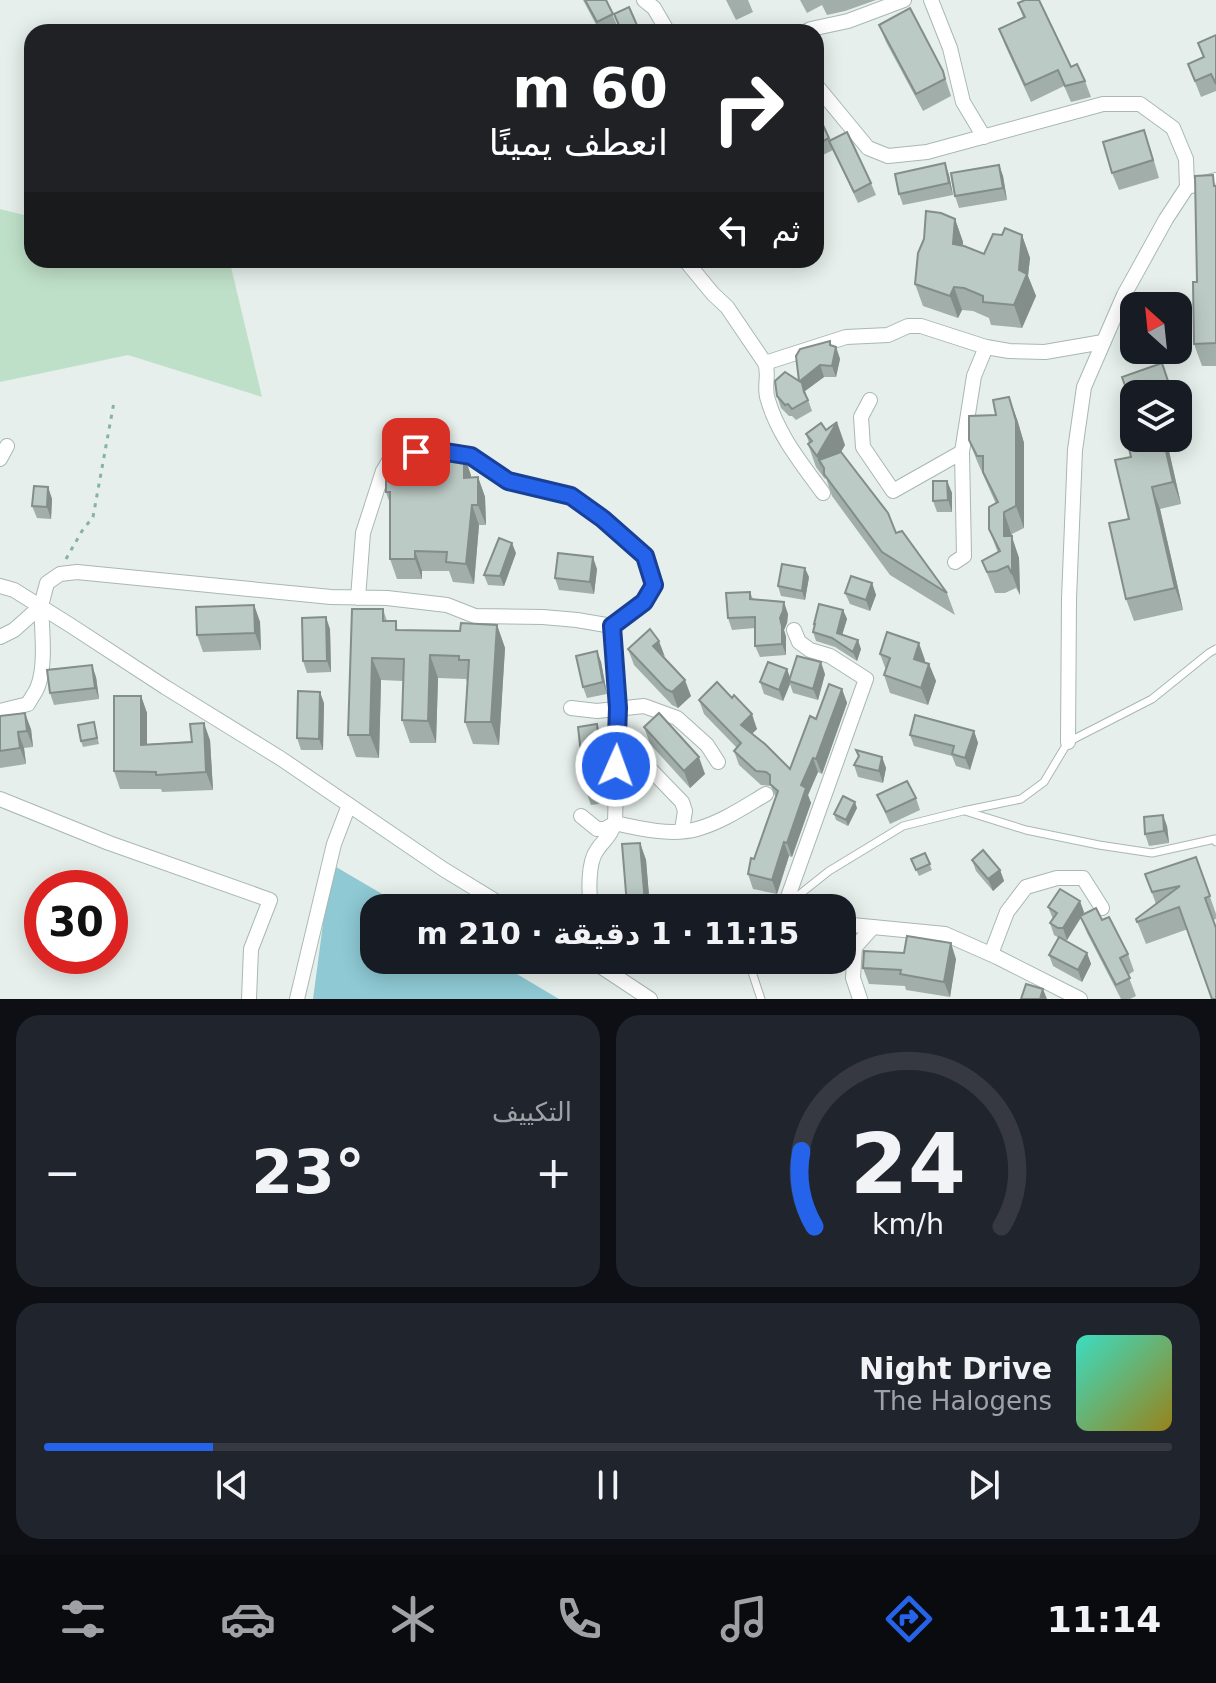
<!DOCTYPE html>
<html lang="ar">
<head>
<meta charset="utf-8">
<style>
  :root { --surface:#171b24; --page:#20242c; --text:#f1f3f6; --muted:#9ea1a6; --line:#363941; --accent:#2563eb }
  body { margin:0; font-family:"DejaVu Sans","Noto Naskh Arabic",sans-serif; background:var(--page); color:var(--text); direction:rtl; height:100vh; display:flex; flex-direction:column; font-size:30px; white-space:nowrap }
  * { box-sizing:border-box; margin:0 }
  p { font-size:26px; color:var(--muted) }
  .icon { flex:none; width:44px; height:44px; fill:none; stroke:currentColor; stroke-width:2; stroke-linecap:round; stroke-linejoin:round }
  .map { position:relative; height:999px; overflow:hidden; direction:ltr }
  .sheet { display:flex; flex-direction:column; gap:16px; padding:16px; background:#0d0f14; flex:1 }
  .sheet>* { flex:none }
  .guide { position:absolute; left:24px; top:24px; width:800px; height:244px; border-radius:24px; box-shadow:0 4px 20px #0003; direction:rtl; background:#202124; color:#fff; overflow:hidden }
  .needle { width:52px; rotate:333deg }
  .buttons { position:absolute; left:1120px; top:292px; display:grid; gap:16px }
  .buttons a { display:grid; place-items:center; width:72px; height:72px; border-radius:16px; background:var(--surface); box-shadow:0 4px 20px #0003; font-size:40px }
  .speed { position:absolute; left:24px; top:870px; display:flex; gap:16px; font-size:40px; font-weight:700; text-align:center }
  .speed>* { display:grid; place-content:center; width:104px; height:104px; border-radius:50%; background:var(--surface); box-shadow:0 4px 20px #0003; line-height:1 }
  .speed .limit { border:12px solid #d22; background:#fff; color:#111 }
  .pin { position:absolute; display:grid; place-items:center; width:68px; height:68px; color:#fff; margin:-34px; border-radius:16px; box-shadow:0 4px 12px #0006 }
  .me { position:absolute; width:88px; margin:-44px; rotate:2deg; stroke-linejoin:round; filter:drop-shadow(0 0 6px #0008) }
  .turn { display:flex; align-items:center; gap:28px; height:168px; padding:0 24px; font-size:36px }
  .turn .icon { width:104px; height:104px; stroke-width:2.5 }
  .turn b { display:block; font-size:56px; line-height:68px }
  .then { display:flex; align-items:center; height:76px; padding:0 24px; background:#0003; gap:16px; font-size:30px }
  .big { font-size:60px; font-weight:800; line-height:1.1 }
  .sheet .widget { flex:1; display:flex; flex-direction:column; justify-content:center; gap:12px; min-width:0; padding:0 28px; border-radius:24px; background:var(--page) }
  .sheet .dial { align-items:center; gap:0 }
  .dial svg { height:208px; overflow:visible; fill:none; stroke:var(--line); stroke-width:7; stroke-linecap:round; text-anchor:middle }
  .dial text { fill:var(--text); stroke:none }
  .song { display:flex; align-items:center; gap:24px }
  .cover { width:96px; height:96px; border-radius:12px; background:linear-gradient(135deg,hsl(170 70% 55%),hsl(50 70% 35%)) }
  .played { height:8px; border-radius:4px; background:linear-gradient(90deg,var(--accent) 15%,var(--line) 15%) }
  .keys { display:flex; justify-content:space-around; direction:ltr }
  .heat { display:flex; justify-content:space-between; align-items:center; font-size:44px; direction:ltr }
  .sheet .tiles { flex:1; display:grid; gap:16px; grid-template-columns:1fr 1fr }
  .widget:last-child { grid-column:span 2 }
  .trip { position:absolute; left:360px; top:894px; width:496px; height:80px; border-radius:24px; background:var(--surface); box-shadow:0 4px 20px #0003; font-weight:800; line-height:80px; text-align:center; direction:rtl }
  .tabs { display:flex; height:128px; justify-content:space-around; align-items:center; background:#090b0e; color:var(--muted) }
  .tabs .icon { width:56px; height:56px }
  .tabs .on { color:var(--accent) }
  .tabs b { font-size:36px; color:var(--text) }
  .map>svg:first-child { display:block }
</style>
</head>
<body>
<div class="map">
<svg width="1216" height="999" viewBox="0 0 1216 999">
  <rect width="100%" height="100%" fill="#e6efeb"/>
  <polygon fill="#bfe0c8" points="0,209 32,217 32,260 202,260 231,267 262,397 128,355 0,382"/>
  <polygon fill="#8ec9d4" points="331,864 406,908 374,908 374,960 493,960 559,999 313,999"/>
  <g fill="none" stroke-linecap="round" stroke-linejoin="round">
    <g stroke="#a8b8b2" stroke-width="9">
      <g id="service">
        <polyline points="965,811 1026,830 1099,845 1152,853 1215,839 1216,842"/>
        <polyline points="790,902 829,871 903,826 963,811 1021,799 1044,782 1068,742 1152,699 1209,653 1216,649"/>
        <polyline points="753,960 751,969 761,999"/>
      </g>
    </g>
    <g stroke="#a8b8b2" stroke-width="16">
      <g id="minor">
        <polyline points="644,0 654,8 668,32"/>
        <polyline points="931,0 950,48 963,102 984,137"/>
        <polyline points="805,32 811,29 848,21 904,0"/>
        <polyline points="816,85 868,148 888,156 927,152 1103,104 1140,104 1173,128 1186,159 1187,187"/>
        <polyline points="685,260 713,294 727,307 765,363 846,337 888,335 908,326 921,326 986,347"/>
        <path d="M765,363C770,375 763,387 768,400C778,435 802,464 823,493"/>
        <polyline points="870,400 861,417 863,447 893,491 962,452"/>
        <polyline points="0,459 7,446"/>
        <polyline points="955,562 964,556 962,452 974,376 986,347 1009,351 1045,352 1103,342"/>
        <polyline points="0,586 14,590 70,625 165,687 280,758 443,869 507,908"/>
        <path d="M612,626L618,708L615,823C641,829 671,836 697,829C722,822 744,807 766,794"/>
        <polyline points="0,637 14,630 41,606 47,583 60,574 77,572 331,597 387,598 447,605 475,616 543,617 577,620 612,626 644,602 654,585 645,556 603,519 571,496 508,481 471,456 446,452 416,452 389,461 383,471 363,533 358,598"/>
        <polyline points="571,708 597,711 644,706 677,718 707,745 718,762"/>
        <path d="M0,711L28,704C31,698 36,692 38,686C46,665 42,630 41,606"/>
        <polyline points="1068,742 1069,599 1075,450 1084,387 1124,295 1166,219 1187,187 1216,180"/>
        <polyline points="652,771 682,802 685,811 682,830"/>
        <polyline points="0,799 109,843 270,900 251,949 249,999"/>
        <path d="M581,816L597,829H605L615,823C609,839 605,838 597,850C588,862 588,894 592,908"/>
        <polyline points="784,908 866,679 830,656 810,650 799,642 794,630"/>
        <polyline points="842,924 945,934 997,957 1080,999"/>
        <polyline points="991,954 1007,912 1026,887 1057,878 1083,878 1102,908"/>
        <polyline points="591,960 650,999"/>
        <polyline points="297,999 334,844 349,805"/>
        <polyline points="860,999 853,978 855,947 873,927"/>
      </g>
    </g>
    <polyline stroke="#86b3a5" stroke-width="3" stroke-dasharray="4 6" stroke-linecap="butt" points="66,559 82,531 93,517 114,402"/>
    <use href="#service" stroke="#fff" stroke-width="7"/>
    <use href="#minor" stroke="#fff" stroke-width="14"/>
  </g>
  <g fill="#a1aea9">
    <polygon points="583,0 606,0 617,25 604,32 600,32"/>
    <polygon points="726,0 748,0 753,12 736,20"/>
    <polygon points="800,0 876,0 845,11 827,15 822,5 807,13"/>
    <polygon points="1018,3 1071,67 1085,81 1091,97 1071,102 1064,86 1031,102 1005,45 999,29 1023,17"/>
    <polygon points="879,25 943,71 951,96 923,111 886,42"/>
    <polygon points="1216,35 1216,91 1201,97 1188,64 1203,57 1198,43"/>
    <polygon points="816,110 830,140 871,183 876,195 858,203 833,150 817,158"/>
    <polygon points="1150,147 1159,178 1119,190 1112,173"/>
    <polygon points="945,163 949,175 953,195 903,205 899,194"/>
    <polygon points="999,165 1003,176 1007,200 959,208 955,196"/>
    <polygon points="1216,182 1216,366 1202,366 1194,344 1197,282"/>
    <polygon points="955,219 963,242 963,245 984,254 1022,235 1030,258 1028,276 1036,296 1022,328 991,325 989,318 973,311 962,310 958,318 923,306 915,284"/>
    <polygon points="830,341 831,345 836,347 840,359 836,377 824,377 805,391 812,411 796,420 792,416 789,416 781,408 777,396 799,381"/>
    <polygon points="1162,363 1173,394 1134,394 1134,438 1166,438 1181,504 1160,509 1183,610 1134,621 1126,599 1109,523 1129,519 1115,460 1131,457 1121,414 1134,411 1122,377"/>
    <polygon points="1017,419 1024,443 1024,528 1012,534 1012,539 1019,558 1020,595 1016,588 1005,593 995,593 982,561 998,553 989,529 996,504 977,461 969,440"/>
    <polygon points="826,430 845,445 841,452 896,533 947,593 955,615 890,575 832,496 826,478 825,479 816,467 808,444 809,443 806,434"/>
    <polygon points="471,475 471,478 478,477 485,497 486,525 479,525 474,584 453,582 449,571 422,571 422,579 397,579 390,559 390,504 386,492"/>
    <polygon points="947,481 952,493 952,512 937,512 933,501"/>
    <polygon points="48,487 52,499 51,519 37,518 32,506"/>
    <polygon points="516,553 504,586 488,585 484,575"/>
    <polygon points="597,569 594,594 559,590 555,578"/>
    <polygon points="809,577 805,600 781,596 778,586"/>
    <polygon points="872,583 876,595 870,611 850,604 845,593"/>
    <polygon points="750,592 753,599 788,614 787,623 784,630 786,637 786,655 760,657 755,646 755,628 732,630 728,618"/>
    <polygon points="254,605 260,622 261,650 203,652 197,635"/>
    <polygon points="383,609 387,621 399,630 460,631 497,625 505,648 499,745 473,744 465,722 467,682 466,679 438,678 436,743 410,743 402,720 403,681 381,680 379,758 356,757 348,735"/>
    <polygon points="843,610 847,619 842,635 861,649 857,661 835,647 816,641 813,632 815,626 814,624"/>
    <polygon points="330,629 331,672 307,673 303,661"/>
    <polygon points="628,649 691,696 678,708 672,705 634,665"/>
    <polygon points="597,651 601,662 607,694 587,698 583,687"/>
    <polygon points="880,654 925,660 924,662 929,664 936,681 928,705 890,693 884,675 886,670"/>
    <polygon points="787,669 790,678 825,674 818,700 793,693 790,684 783,701 764,694 760,682"/>
    <polygon points="96,677 99,699 54,705 50,693"/>
    <polygon points="842,689 847,703 822,774 818,772 808,795 811,803 792,857 789,856 777,894 753,889 748,874 776,798 771,786 761,785 739,765 734,751 737,748 704,714 699,700 732,698 757,729 752,734 790,769 816,719"/>
    <polygon points="141,696 147,713 147,744 210,740 213,790 162,792 161,789 120,789 114,771"/>
    <polygon points="324,703 323,750 301,750 297,738"/>
    <polygon points="0,716 31,729 33,747 24,748 26,764 0,768"/>
    <polygon points="94,722 99,744 83,747 81,741"/>
    <polygon points="644,727 705,774 690,788 650,744"/>
    <polygon points="974,731 978,743 970,770 956,766 952,756 914,746 910,735"/>
    <polygon points="603,742 606,771 606,803 591,805 585,788"/>
    <polygon points="856,750 882,757 886,768 883,783 858,777 854,765 858,757"/>
    <polygon points="877,795 916,798 920,810 890,824"/>
    <polygon points="857,808 848,826 836,820 834,814"/>
    <polygon points="1167,826 1169,843 1149,846 1145,834"/>
    <polygon points="640,843 646,860 650,908 628,908 627,905"/>
    <polygon points="925,853 932,870 919,876 911,859"/>
    <polygon points="1196,857 1216,914 1216,919 1146,944 1136,919 1156,904 1145,874"/>
    <polygon points="972,860 1000,870 1004,881 993,891 976,871"/>
    <polygon points="1048,907 1084,912 1083,915 1102,920 1128,954 1134,971 1128,975 1136,996 1130,999 1121,999 1087,933 1081,918 1067,940 1063,940 1087,953 1091,964 1082,982 1053,966 1049,955 1059,938 1054,935 1050,923 1053,919"/>
    <polygon points="956,959 950,997 906,990 905,986 869,984 863,968"/>
  </g>
  <g fill="#838d89">
    <polygon points="945,163 949,175 953,195 949,183"/>
    <polygon points="999,165 1003,176 1007,200 1003,188"/>
    <polygon points="955,219 963,242 961,267 953,244"/>
    <polygon points="1022,235 1030,258 1028,276 1036,296 1022,328 1014,305"/>
    <polygon points="954,287 962,310 958,318 950,296"/>
    <polygon points="830,341 834,353 836,347 840,359 836,377 832,366"/>
    <polygon points="820,365 824,377 805,391 807,400 800,381"/>
    <polygon points="1009,397 1017,419 1024,443 1024,528 1016,506"/>
    <polygon points="837,422 845,445 827,476 819,460 825,479 817,456"/>
    <polygon points="1163,438 1166,438 1181,504 1173,482"/>
    <polygon points="464,455 471,475 471,497 464,478"/>
    <polygon points="478,477 485,497 486,525 478,505"/>
    <polygon points="947,481 952,493 952,512 948,500"/>
    <polygon points="48,487 52,499 51,519 47,507"/>
    <polygon points="1152,487 1160,509 1183,610 1175,588"/>
    <polygon points="472,505 479,525 474,584 466,564"/>
    <polygon points="1004,512 1019,558 1020,595 1012,574 1004,536"/>
    <polygon points="512,543 516,553 504,586 500,576"/>
    <polygon points="415,551 422,571 422,579 415,559"/>
    <polygon points="593,557 597,569 594,594 590,582"/>
    <polygon points="805,568 809,577 805,600 802,591"/>
    <polygon points="872,583 876,595 870,611 866,600"/>
    <polygon points="784,602 788,614 787,623 784,630 786,637 786,655 782,644 780,618"/>
    <polygon points="254,605 260,622 261,650 255,633"/>
    <polygon points="843,610 847,619 840,642 837,633"/>
    <polygon points="326,617 330,629 331,672 327,661"/>
    <polygon points="497,625 505,648 499,745 491,722"/>
    <polygon points="858,640 861,649 857,661 853,652"/>
    <polygon points="659,641 665,657 653,646"/>
    <polygon points="919,643 925,660 920,676 914,659"/>
    <polygon points="597,651 601,662 607,694 603,682"/>
    <polygon points="430,655 438,678 436,743 428,721"/>
    <polygon points="372,658 381,680 379,758 370,735"/>
    <polygon points="821,662 825,674 818,700 813,689"/>
    <polygon points="929,664 936,681 928,705 921,688"/>
    <polygon points="92,665 96,677 99,699 95,688"/>
    <polygon points="787,669 791,681 789,681 790,684 783,701 779,690"/>
    <polygon points="685,680 691,696 678,708 672,692"/>
    <polygon points="842,689 847,703 822,774 816,759"/>
    <polygon points="320,692 324,703 323,750 319,739"/>
    <polygon points="141,696 147,713 147,762 141,745"/>
    <polygon points="25,713 31,729 33,747 27,731"/>
    <polygon points="752,714 757,729 746,739 741,725"/>
    <polygon points="204,723 210,740 213,790 206,772"/>
    <polygon points="597,724 603,742 606,771 606,803 599,786"/>
    <polygon points="974,731 978,743 970,770 965,758"/>
    <polygon points="18,732 24,748 26,764 20,748"/>
    <polygon points="699,757 705,774 690,788 684,771"/>
    <polygon points="882,757 886,768 883,783 879,771"/>
    <polygon points="813,758 818,772 808,795 811,803 792,857 787,843 801,785"/>
    <polygon points="855,802 857,808 848,826 846,820"/>
    <polygon points="1163,815 1167,826 1169,843 1164,831"/>
    <polygon points="784,842 789,856 777,894 772,880"/>
    <polygon points="640,843 646,860 650,908 647,908 645,903"/>
    <polygon points="1000,870 1004,881 993,891 988,879"/>
    <polygon points="1080,901 1084,912 1067,940 1063,928"/>
    <polygon points="951,943 956,959 950,997 944,982"/>
    <polygon points="1087,953 1091,964 1082,982 1078,970"/>
    <polygon points="1043,989 1047,999 1040,999"/>
  </g>
  <g fill="#bbcac4" stroke="#838d89" stroke-width="2">
    <polygon points="585,0 606,0 613,14 597,22"/>
    <polygon points="1025,0 1039,0 1071,67 1077,64 1085,81 1065,86 1058,70 1025,85 999,29 1025,17 1018,3"/>
    <polygon points="629,7 640,32 622,32 614,14"/>
    <polygon points="910,8 943,71 945,79 916,94 879,25"/>
    <polygon points="1216,35 1216,84 1211,74 1195,81 1188,64 1204,57 1198,43"/>
    <polygon points="816,110 829,138 816,145"/>
    <polygon points="1144,130 1153,160 1112,173 1103,142"/>
    <polygon points="847,132 871,183 854,192 829,141"/>
    <polygon points="945,163 949,183 899,194 895,174"/>
    <polygon points="999,165 1003,188 955,196 951,173"/>
    <polygon points="1213,175 1214,186 1216,186 1216,343 1194,344 1193,282 1197,282 1195,176"/>
    <polygon points="926,211 941,213 955,219 953,244 964,246 984,254 993,234 1002,235 1005,228 1022,235 1019,270 1027,274 1014,305 983,302 983,296 964,288 954,287 950,296 915,284 918,253 924,239"/>
    <polygon points="830,341 830,345 836,347 832,366 820,365 800,381 802,383 804,392 808,400 792,409 788,404 785,405 777,396 775,381 785,372 799,381 796,356 800,349"/>
    <polygon points="1162,363 1171,390 1160,394 1134,394 1134,438 1163,438 1173,482 1152,487 1175,588 1126,599 1109,523 1129,519 1115,460 1131,457 1121,414 1134,411 1122,377"/>
    <polygon points="1009,397 1016,421 1016,506 1004,512 1004,536 1012,536 1012,574 1008,566 997,571 987,572 982,561 1000,551 989,529 989,507 998,502 983,472 983,456 977,456 969,440 969,416 996,415 993,400"/>
    <polygon points="837,422 817,456 808,444 812,441 806,434 821,423 826,430"/>
    <polygon points="841,452 888,513 896,533 902,531 947,593 882,552 824,474 824,468 819,460"/>
    <polygon points="464,455 464,478 478,477 478,505 472,505 466,564 446,562 447,552 415,551 415,559 390,559 390,492 386,492 386,464 404,463 404,456"/>
    <polygon points="933,481 947,481 948,500 933,501"/>
    <polygon points="34,486 48,487 47,507 32,506"/>
    <polygon points="499,538 512,543 500,576 484,575"/>
    <polygon points="558,553 593,557 590,582 555,578"/>
    <polygon points="782,564 805,568 802,591 778,586"/>
    <polygon points="851,576 872,583 866,600 845,593"/>
    <polygon points="750,592 750,599 784,602 783,611 780,618 782,626 782,644 755,646 755,617 728,618 726,593"/>
    <polygon points="819,604 843,610 837,633 858,640 853,652 832,638 813,632 815,624 814,624"/>
    <polygon points="254,605 255,633 197,635 196,607"/>
    <polygon points="352,609 383,609 383,621 396,621 396,630 460,631 461,623 497,625 491,722 465,722 469,660 459,660 459,656 430,655 428,721 402,720 404,659 372,658 370,735 348,735"/>
    <polygon points="326,617 327,661 303,661 302,618"/>
    <polygon points="650,629 659,641 653,646 685,680 672,692 666,689 628,649"/>
    <polygon points="887,632 919,643 914,659 929,664 921,688 884,675 890,658 880,654"/>
    <polygon points="597,651 603,682 583,687 576,656"/>
    <polygon points="797,656 821,662 813,689 789,681"/>
    <polygon points="768,662 787,669 779,690 760,682"/>
    <polygon points="92,665 95,688 50,693 47,670"/>
    <polygon points="717,682 732,698 734,695 752,714 741,725 765,744 790,769 810,716 816,719 829,684 842,689 816,759 813,758 801,785 806,788 787,843 784,842 772,880 748,874 751,858 754,859 778,791 770,784 770,775 766,772 756,771 734,751 741,743 699,700"/>
    <polygon points="298,691 320,692 319,739 297,738"/>
    <polygon points="114,696 141,696 141,745 192,742 190,724 204,723 206,772 156,775 156,772 114,771"/>
    <polygon points="25,713 27,731 18,732 20,748 0,751 0,716"/>
    <polygon points="659,713 699,757 684,771 644,727"/>
    <polygon points="915,715 974,731 965,758 952,754 954,746 910,735"/>
    <polygon points="94,722 97,738 81,741 78,725"/>
    <polygon points="597,724 600,754 599,786 585,788 578,727"/>
    <polygon points="856,750 882,757 879,771 854,765 859,756"/>
    <polygon points="907,781 916,798 886,812 877,795"/>
    <polygon points="843,796 855,802 846,820 834,814"/>
    <polygon points="1163,815 1164,831 1145,834 1144,817"/>
    <polygon points="640,843 645,903 627,905 622,844"/>
    <polygon points="983,850 1000,870 988,879 972,860"/>
    <polygon points="925,853 930,864 916,870 911,859"/>
    <polygon points="1196,857 1210,896 1205,898 1216,928 1216,999 1212,999 1179,907 1137,922 1136,919 1180,886 1152,892 1145,874"/>
    <polygon points="1060,889 1080,901 1063,928 1058,928 1050,923 1057,913 1048,907"/>
    <polygon points="1096,908 1102,920 1109,917 1128,954 1120,958 1130,978 1116,985 1080,916"/>
    <polygon points="907,936 951,943 944,982 900,974 901,970 863,968 864,951 904,953"/>
    <polygon points="1059,937 1087,953 1078,970 1049,955"/>
    <polygon points="1026,984 1043,989 1040,999 1021,999"/>
  </g>
  <g fill="none" stroke-linecap="round" stroke-linejoin="round">
    <g stroke="#184099" stroke-width="20">
      <polyline id="route" points="416,452 446,452 471,456 508,481 571,496 603,519 645,556 654,585 644,602 612,626 618,708 616,766"/>
    </g>
    <use href="#route" stroke="#2563eb" stroke-width="14"/>
  </g>
</svg>
<div class="buttons">
<a><svg class="needle" viewBox="-14 -14 28 28"><path d="M0-13l5 13h-10z" fill="#e53935"/><path d="M0 13l5-13h-10z" fill="#9ea1a6"/></svg></a>
<a><svg class="icon" aria-label="layers" viewBox="0 0 24 24"><path d="M12 4l9 5-9 5-9-5zM3 14l9 5 9-5"/></svg></a>
</div>
<div class="speed"><div class="limit">30</div></div>
<div class="pin" style="left:416px;top:452px;background:#d93025"><svg class="icon" aria-label="arrive" viewBox="0 0 24 24"><path d="M6 21V4h12l-3 4 3 4H6"/></svg></div>
<svg class="me" style="left:616px;top:766px" viewBox="-20 -20 40 40"><circle r="17" fill="#2563eb" stroke="#fff" stroke-width="3"/><path d="M0-11L8 9 0 5-8 9z" fill="#fff"/></svg>
<div class="trip">11:15 · 1 دقيقة · 210 m</div>
<div class="guide">
<div class="turn"><svg class="icon" aria-label="right" viewBox="0 0 24 24"><path d="M7 20v-9h11M14 6l5 5-5 5"/></svg><div><b>60 m</b>انعطف يمينًا</div></div>
<div class="then">ثم<svg class="icon" aria-label="left" viewBox="0 0 24 24"><path d="M17 20v-9H6M10 6l-5 5 5 5"/></svg></div>
</div>
</div>
<section class="sheet">
<div class="tiles">
<div class="widget dial"><svg viewBox="0 0 100 80">
<path d="M14 69A42 42 0 1 1 86 69"/>
<path d="M14 69A42 42 0 0 1 9 40" stroke="#2563eb"/>
<text x="50" y="56" font-size="32" font-weight="700">24</text>
<text x="50" y="72" font-size="11">km/h</text>
</svg></div>
<div class="widget"><p>التكييف</p>
<div class="heat"><a>−</a><b class="big">23°</b><a>+</a></div>
</div>
<div class="widget">
<div class="song"><i class="cover"></i><div><b>Night Drive</b><p>The Halogens</p></div></div>
<div class="played"></div>
<div class="keys"><svg class="icon" aria-label="previous" viewBox="0 0 24 24"><path d="M18 5L8 12l10 7zM5 5v14"/></svg><svg class="icon" aria-label="pause" viewBox="0 0 24 24"><path d="M8 5v14M16 5v14"/></svg><svg class="icon" aria-label="next" viewBox="0 0 24 24"><path d="M6 5l10 7-10 7zM19 5v14"/></svg></div>
</div>
</div>
</section>
<nav class="tabs">
<b>11:14</b>
<svg class="icon on" aria-label="directions" viewBox="0 0 24 24"><path d="M12 3l9 9-9 9-9-9zM9 14v-3h6M13 9l2 2-2 2"/></svg>
<svg class="icon" aria-label="music" viewBox="0 0 24 24"><path d="M9 18V5l10-2v13"/><circle cx="6" cy="18" r="3"/><circle cx="16" cy="16" r="3"/></svg>
<svg class="icon" aria-label="phone" viewBox="0 0 24 24"><path d="M5 4h4l2 5-3 2q2 4 5 5l2-3 5 2v4C11 20 4 13 5 4z"/></svg>
<svg class="icon" aria-label="climate" viewBox="0 0 24 24"><path d="M12 3v18M4 7l16 10M4 17L20 7"/></svg>
<svg class="icon" aria-label="car" viewBox="0 0 24 24"><path d="M5 17H2v-5l4-1 3-4h7l3 4 3 1v5h-3M9 17h6M6 11h13"/><circle cx="7" cy="17" r="2"/><circle cx="17" cy="17" r="2"/></svg>
<svg class="icon" aria-label="filters" viewBox="0 0 24 24"><path d="M4 7h16M4 17h16"/><circle cx="9" cy="7" r="2"/><circle cx="15" cy="17" r="2"/></svg>
</nav>
</body>
</html>
